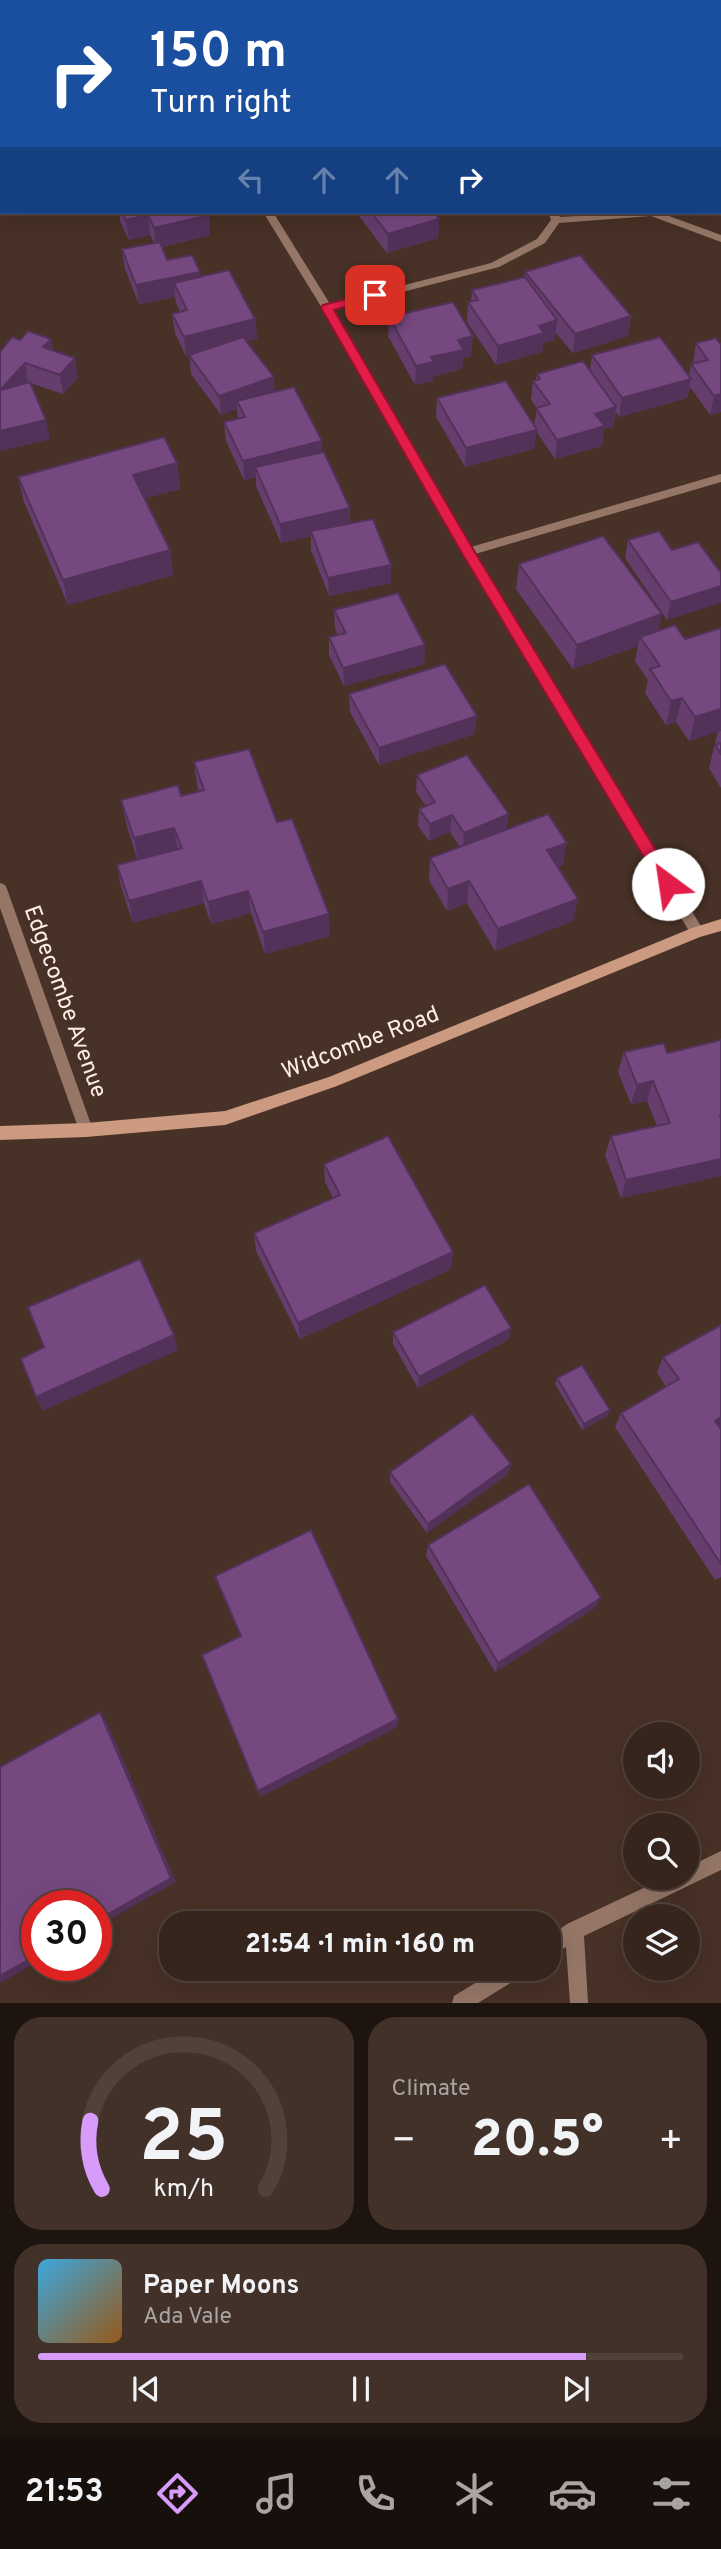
<!DOCTYPE html>
<html lang="en">
<head>
<meta charset="utf-8">
<style>
  :root { --surface:#36251c; --page:#413129; --text:#f1f3f6; --muted:#aaa5a3; --line:#50423b; --accent:#d79bf9 }
  body { margin:0; font-family:Overpass,sans-serif; background:var(--page); color:var(--text); height:100vh; display:flex; flex-direction:column; font-size:26px; white-space:nowrap }
  * { box-sizing:border-box; margin:0 }
  p { font-size:23px; color:var(--muted) }
  .icon { flex:none; width:38px; height:38px; fill:none; stroke:currentColor; stroke-width:2; stroke-linecap:round; stroke-linejoin:round }
  .map { position:relative; height:2003px; overflow:hidden }
  .details { display:flex; flex-direction:column; gap:14px; padding:14px; background:#1e140f; flex:1 }
  .details>* { flex:none }
  .hud { position:absolute; left:0px; top:0px; width:721px; height:214px; box-shadow:0 7px 28px #0002,0 0 0 2px var(--line); background:#1a4fa0; color:#fff; overflow:hidden }
  .controls { position:absolute; left:623px; top:1722px; display:grid; gap:14px }
  .controls a { display:grid; place-items:center; width:77px; height:77px; border-radius:50%; background:var(--surface); box-shadow:0 7px 28px #0002,0 0 0 2px var(--line); font-size:35px }
  .speed { position:absolute; left:21px; top:1890px; display:flex; gap:14px; font-size:35px; font-weight:700; text-align:center }
  .speed>* { display:grid; place-content:center; width:91px; height:91px; border-radius:50%; background:var(--surface); box-shadow:0 7px 28px #0002,0 0 0 2px var(--line); line-height:1 }
  .speed .limit { border:10px solid #d22; background:#fff; color:#111 }
  .pin { position:absolute; display:grid; place-items:center; width:60px; height:60px; color:#fff; margin:-30px; border-radius:14px; box-shadow:0 4px 10px #0006 }
  .me { position:absolute; width:77px; margin:-38px; rotate:329deg; stroke-linejoin:round; filter:drop-shadow(0 0 5px #0008) }
  .turn { display:flex; align-items:center; gap:24px; height:147px; padding:0 35px; font-size:32px }
  .turn .icon { width:91px; height:91px; stroke-width:2.5 }
  .turn b { display:block; font-size:49px; line-height:60px }
  .lanes { display:flex; align-items:center; height:66px; padding:0 35px; background:#0003; justify-content:center; gap:35px; direction:ltr }
  .lanes .off { opacity:.35 }
  .big { font-size:52px; font-weight:800; line-height:1.1 }
  .details .widget { flex:1; display:flex; flex-direction:column; justify-content:center; gap:10px; min-width:0; padding:0 24px; border-radius:28px; background:var(--page) }
  .details .dial { align-items:center; gap:0 }
  .dial svg { height:182px; overflow:visible; fill:none; stroke:var(--line); stroke-width:7; stroke-linecap:round; text-anchor:middle }
  .dial text { fill:var(--text); stroke:none }
  .song { display:flex; align-items:center; gap:21px }
  .cover { width:84px; height:84px; border-radius:10px; background:linear-gradient(135deg,hsl(200 70% 55%),hsl(30 70% 35%)) }
  .played { height:7px; border-radius:4px; background:linear-gradient(90deg,var(--accent) 85%,var(--line) 85%) }
  .keys { display:flex; justify-content:space-around; direction:ltr }
  .heat { display:flex; justify-content:space-between; align-items:center; font-size:38px; direction:ltr }
  .details .tiles { flex:1; display:grid; gap:14px; grid-template-columns:1fr 1fr }
  .widget:last-child { grid-column:span 2 }
  .trip { position:absolute; left:159px; top:1911px; width:402px; height:70px; border-radius:28px; background:var(--surface); box-shadow:0 7px 28px #0002,0 0 0 2px var(--line); font-weight:800; line-height:70px; text-align:center }
  .tab-bar { display:flex; height:112px; justify-content:space-around; align-items:center; background:#160f0b; color:var(--muted) }
  .tab-bar .icon { width:49px; height:49px }
  .tab-bar .selected { color:var(--accent) }
  .tab-bar b { font-size:32px; color:var(--text) }
  .map>svg:first-child { display:block }
</style>
</head>
<body>
<div class="map">
<svg width="721" height="2003" viewBox="0 0 721 2003">
  <rect width="100%" height="100%" fill="#483126"/>
  <g fill="none" stroke-linecap="round" stroke-linejoin="round">
    <g fill="#967767" fill-rule="evenodd">
      <polygon points="79,0 89,0 90,2 81,2"/>
      <polygon points="649,0 664,0 665,2 651,2"/>
      <polygon points="719,13 721,14 721,20 719,19"/>
      <polygon points="263,212 273,212 330,304 491,263 537,239 551,220 548,212 558,212 560,217 658,212 721,235 721,242 651,216 559,223 545,243 499,267 333,310 471,547 721,474 721,482 475,554 702,928 704,932 702,936 692,936 464,555 322,308"/>
      <polygon points="0,883 5,885 7,889 93,1130 91,1135 86,1137 81,1135 79,1130 0,908"/>
      <polygon points="721,1851 721,1870 584,1936 588,2003 570,2003 566,1947 550,1956 550,1936 567,1924 665,1878 688,1878 688,1867"/>
      <polygon points="498,1969 524,1969 522,1976 478,2003 452,2003 454,1996"/>
    </g>
    <polygon fill="#cc9a81" fill-rule="evenodd" points="721,919 721,931 700,937 337,1086 225,1125 86,1137 0,1140 0,1126 86,1123 225,1111 329,1077 692,928"/>
  </g>
  <g fill="#653e6e">
    <polygon points="338,0 482,0 481,2 338,2"/>
    <polygon points="2,17 2,42 0,39 0,18"/>
    <polygon points="721,76 721,103 719,102 719,77"/>
    <polygon points="119,212 207,212 209,215 210,235 162,247 167,260 200,272 200,277 255,319 257,339 246,341 274,377 274,392 323,452 350,508 350,523 391,583 329,596 311,550 311,536 281,543 256,486 256,477 244,480 226,441 224,422 238,419 237,409 221,415 191,374 189,355 186,356 175,333 172,314 180,312 176,303 175,297 139,304 125,269 122,249 154,243 150,235 129,240 120,221"/>
    <polygon points="356,212 434,212 439,219 438,238 387,253"/>
    <polygon points="525,272 631,316 628,336 573,353 555,332 555,340 543,343 542,352 496,365 467,322 468,302 471,302 472,290 524,277"/>
    <polygon points="389,317 471,356 463,358 462,369 433,376 433,381 415,385 388,336"/>
    <polygon points="716,338 721,412 710,415 690,387 687,398 619,417 616,412 613,427 604,429 602,446 555,459 536,431 534,449 465,467 436,417 437,398 534,426 537,408 531,400 533,381 536,380 537,374 590,370 592,355 689,376 691,364 693,364 696,343"/>
    <polygon points="51,339 53,350 78,377 63,394 30,383 50,439 0,451 0,352 20,340"/>
    <polygon points="177,463 180,489 145,498 170,550 173,575 68,605 24,502 18,477"/>
    <polygon points="628,540 672,550 721,573 667,620 625,558"/>
    <polygon points="519,564 659,631 685,639 721,628 721,788 709,768 718,731 689,741 676,722 666,725 645,693 648,680 635,661 638,646 573,669 516,589"/>
    <polygon points="334,610 425,645 424,664 344,686 329,655 329,637 338,635 335,629"/>
    <polygon points="349,694 475,734 379,765 350,712"/>
    <polygon points="194,762 277,822 330,936 265,954 251,913 211,924 204,903 133,923 121,887 117,865 137,859 126,823 121,800 181,796 199,792 197,786"/>
    <polygon points="417,775 563,865 558,867 573,921 495,951 467,903 447,911 429,880 430,858 460,847 450,832 429,841 418,826 419,809 426,806 416,792"/>
    <polygon points="664,1043 721,1176 621,1198 605,1155 611,1136 657,1126 647,1101 631,1104 618,1072 624,1052"/>
    <polygon points="324,1164 453,1252 451,1269 300,1339 256,1251 254,1233 333,1198 325,1182"/>
    <polygon points="721,1325 721,1427 720,1427 721,1429 721,1577 715,1580 615,1427 621,1413 666,1387 657,1372 663,1357"/>
    <polygon points="511,1328 508,1340 418,1388 393,1344 393,1332"/>
    <polygon points="557,1378 610,1410 607,1416 582,1430 555,1384"/>
    <polygon points="511,1464 508,1474 427,1533 390,1482 390,1472"/>
    <polygon points="428,1545 595,1608 495,1672 426,1556"/>
    <polygon points="215,1576 397,1727 260,1797 240,1636"/>
  </g>
  <g fill="#53325a">
    <polygon points="464,0 482,0 481,2 463,2"/>
    <polygon points="148,215 150,235 129,240 126,220"/>
    <polygon points="209,215 210,235 156,248 154,228"/>
    <polygon points="439,219 438,238 387,253 388,234"/>
    <polygon points="200,272 201,292 174,283 175,297 139,304 136,285"/>
    <polygon points="631,316 628,336 573,353 575,334"/>
    <polygon points="255,319 257,339 186,356 184,337"/>
    <polygon points="557,320 555,340 543,343 542,352 496,365 498,346 539,326"/>
    <polygon points="473,336 471,356 463,358 462,369 433,376 433,381 415,385 416,366 431,357 458,340"/>
    <polygon points="51,339 54,358 43,347"/>
    <polygon points="75,358 78,377 63,394 60,375"/>
    <polygon points="25,363 28,382 6,408 2,388"/>
    <polygon points="274,377 275,396 237,401 237,409 221,415 219,396"/>
    <polygon points="691,379 687,398 619,417 622,398"/>
    <polygon points="721,394 721,412 710,415 714,396"/>
    <polygon points="616,407 613,427 604,429 602,446 555,459 557,440 595,414"/>
    <polygon points="46,420 50,439 0,451 0,431"/>
    <polygon points="537,430 534,449 465,467 466,448"/>
    <polygon points="322,441 323,461 255,467 256,477 244,480 243,461"/>
    <polygon points="177,463 180,489 137,500 133,475"/>
    <polygon points="350,508 350,527 311,531 311,536 281,543 280,524"/>
    <polygon points="170,550 173,575 68,605 63,580"/>
    <polygon points="391,565 391,583 329,596 328,578"/>
    <polygon points="721,586 721,603 667,620 671,602"/>
    <polygon points="662,614 657,639 640,637 638,646 573,669 577,645"/>
    <polygon points="425,645 424,664 344,686 343,668"/>
    <polygon points="682,698 676,722 666,725 671,701"/>
    <polygon points="721,709 721,731 689,741 695,717"/>
    <polygon points="477,716 475,734 379,765 379,748"/>
    <polygon points="509,814 506,831 463,850 464,833"/>
    <polygon points="452,815 450,832 429,841 430,824"/>
    <polygon points="174,828 178,851 138,861 134,838"/>
    <polygon points="567,843 563,865 544,872 547,850"/>
    <polygon points="201,881 204,903 133,923 129,901"/>
    <polygon points="469,881 467,903 447,911 448,889"/>
    <polygon points="248,891 251,913 211,924 208,902"/>
    <polygon points="578,899 573,921 495,951 498,929"/>
    <polygon points="329,914 330,936 265,954 263,932"/>
    <polygon points="653,1081 647,1101 631,1104 637,1085"/>
    <polygon points="721,1159 721,1176 621,1198 626,1180"/>
    <polygon points="453,1252 451,1269 300,1339 298,1323"/>
    <polygon points="511,1328 508,1340 418,1388 419,1377"/>
    <polygon points="174,1335 178,1350 43,1411 36,1397"/>
    <polygon points="610,1410 607,1416 582,1430 584,1424"/>
    <polygon points="721,1417 721,1427 707,1435 715,1421"/>
    <polygon points="511,1464 508,1474 427,1533 428,1524"/>
    <polygon points="601,1598 595,1608 495,1672 498,1663"/>
    <polygon points="100,1712 106,1720 176,1882 96,1927"/>
    <polygon points="398,1719 397,1727 260,1797 258,1791"/>
    <polygon points="37,1955 37,1962 0,1983 0,1976"/>
  </g>
  <g fill="#764880" stroke="#53325a" stroke-width="2">
    <polygon points="28,0 56,0 56,2 20,2"/>
    <polygon points="373,0 427,0 425,2 378,2"/>
    <polygon points="432,0 464,0 463,2 438,2"/>
    <polygon points="2,17 2,30 0,26 0,18"/>
    <polygon points="122,212 207,212 209,215 154,228 148,215 126,220"/>
    <polygon points="371,212 434,212 439,219 388,234"/>
    <polygon points="160,242 167,260 192,255 200,272 136,285 122,249"/>
    <polygon points="580,255 631,316 575,334 525,272"/>
    <polygon points="229,270 255,319 184,337 172,314 187,310 174,283"/>
    <polygon points="525,277 557,320 539,326 544,333 498,346 468,302 478,300 472,290"/>
    <polygon points="453,302 473,336 458,340 464,350 431,357 434,362 416,366 389,317"/>
    <polygon points="28,331 51,339 43,347 75,358 60,375 25,363 2,388 0,388 0,352 12,337 20,340"/>
    <polygon points="243,337 274,377 219,396 189,355"/>
    <polygon points="660,337 691,379 622,398 592,355"/>
    <polygon points="716,338 721,345 721,394 714,396 691,364 708,360 696,343"/>
    <polygon points="583,361 616,407 595,414 605,426 557,440 536,408 550,404 533,381 540,379 537,374"/>
    <polygon points="506,381 537,430 466,448 437,398"/>
    <polygon points="30,382 46,420 0,431 0,390"/>
    <polygon points="294,387 322,441 243,461 224,422 245,417 237,401"/>
    <polygon points="164,437 177,463 133,475 170,550 63,580 18,477"/>
    <polygon points="324,452 350,508 280,524 255,467"/>
    <polygon points="373,519 391,565 328,578 311,531"/>
    <polygon points="659,531 672,550 698,542 721,573 721,586 671,602 628,540"/>
    <polygon points="603,536 662,614 577,645 519,564"/>
    <polygon points="398,593 425,645 343,668 329,637 346,633 334,610"/>
    <polygon points="675,625 685,639 721,628 721,709 695,717 682,698 671,701 650,669 660,666 640,637"/>
    <polygon points="445,664 477,716 379,748 349,694"/>
    <polygon points="721,743 721,754 715,745"/>
    <polygon points="249,749 277,822 292,819 329,914 263,932 248,891 208,902 201,881 129,901 117,865 182,848 174,828 134,838 121,800 178,785 181,796 204,790 194,762"/>
    <polygon points="467,755 509,814 464,833 452,815 430,824 419,809 435,802 417,775"/>
    <polygon points="548,814 567,843 547,850 578,899 498,929 469,881 448,889 430,858"/>
    <polygon points="721,1040 721,1114 720,1115 721,1118 721,1159 626,1180 611,1136 670,1123 653,1081 637,1085 624,1052 664,1043 667,1053"/>
    <polygon points="388,1136 453,1252 298,1323 254,1233 340,1195 324,1164"/>
    <polygon points="140,1259 174,1335 36,1397 21,1359 44,1347 28,1307"/>
    <polygon points="485,1285 511,1328 419,1377 393,1332"/>
    <polygon points="721,1325 721,1417 715,1421 721,1429 721,1564 621,1413 679,1379 663,1357"/>
    <polygon points="582,1365 610,1410 584,1424 557,1378"/>
    <polygon points="472,1414 511,1464 428,1524 390,1472"/>
    <polygon points="529,1484 601,1598 498,1663 428,1545"/>
    <polygon points="311,1530 398,1719 258,1791 202,1655 241,1636 215,1576"/>
    <polygon points="100,1712 171,1878 96,1921 96,1906 37,1906 37,1955 0,1976 0,1767"/>
  </g>
  <polygon fill="#e11d48" stroke="#92132f" stroke-width="2" points="375,292 381,295 379,298 334,310 473,549 674,880 676,884 674,889 663,889 463,555 321,308 323,305"/>
  <g text-anchor="middle" dominant-baseline="central" stroke-width="7" stroke-linejoin="round" paint-order="stroke">
    <g font-size="23" fill="#feeee7" stroke="#483126">
      <text transform="translate(64 1002) rotate(70)">Edgecombe Avenue</text>
      <text transform="translate(361 1044) rotate(-21)">Widcombe Road</text>
    </g>
  </g>
</svg>
<div class="controls">
<a><svg class="icon" aria-label="sound" viewBox="0 0 24 24"><path d="M4 9h4l5-4v14l-5-4H4zM17 9q2 3 0 6"/></svg></a>
<a><svg class="icon" aria-label="search" viewBox="0 0 24 24"><circle cx="10" cy="10" r="6"/><path d="M15 15l6 6"/></svg></a>
<a><svg class="icon" aria-label="layers" viewBox="0 0 24 24"><path d="M12 4l9 5-9 5-9-5zM3 14l9 5 9-5"/></svg></a>
</div>
<div class="speed"><div class="limit">30</div></div>
<div class="pin" style="left:375px;top:295px;background:#d93025"><svg class="icon" aria-label="arrive" viewBox="0 0 24 24"><path d="M6 21V4h12l-3 4 3 4H6"/></svg></div>
<svg class="me" style="left:668px;top:884px" viewBox="-20 -20 40 40"><circle r="19" fill="#fff"/><path d="M0-13L10 11 0 6-10 11z" fill="#e11d48"/></svg>
<div class="trip">21:54 · 1 min · 160 m</div>
<div class="hud">
<div class="turn"><svg class="icon" aria-label="right" viewBox="0 0 24 24"><path d="M7 20v-9h11M14 6l5 5-5 5"/></svg><div><b>150 m</b>Turn right</div></div>
<div class="lanes"><svg class="icon off" aria-label="left" viewBox="0 0 24 24"><path d="M17 20v-9H6M10 6l-5 5 5 5"/></svg><svg class="icon off" aria-label="ahead" viewBox="0 0 24 24"><path d="M12 20V5M6 11l6-6 6 6"/></svg><svg class="icon off" aria-label="ahead" viewBox="0 0 24 24"><path d="M12 20V5M6 11l6-6 6 6"/></svg><svg class="icon" aria-label="right" viewBox="0 0 24 24"><path d="M7 20v-9h11M14 6l5 5-5 5"/></svg></div>
</div>
</div>
<section class="details">
<div class="tiles">
<div class="widget dial"><svg viewBox="0 0 100 80">
<path d="M14 69A42 42 0 1 1 86 69"/>
<path d="M14 69A42 42 0 0 1 9 39" stroke="#d79bf9"/>
<text x="50" y="56" font-size="32" font-weight="700">25</text>
<text x="50" y="72" font-size="11">km/h</text>
</svg></div>
<div class="widget"><p>Climate</p>
<div class="heat"><a>−</a><b class="big">20.5°</b><a>+</a></div>
</div>
<div class="widget">
<div class="song"><i class="cover"></i><div><b>Paper Moons</b><p>Ada Vale</p></div></div>
<div class="played"></div>
<div class="keys"><svg class="icon" aria-label="previous" viewBox="0 0 24 24"><path d="M18 5L8 12l10 7zM5 5v14"/></svg><svg class="icon" aria-label="pause" viewBox="0 0 24 24"><path d="M8 5v14M16 5v14"/></svg><svg class="icon" aria-label="next" viewBox="0 0 24 24"><path d="M6 5l10 7-10 7zM19 5v14"/></svg></div>
</div>
</div>
</section>
<nav class="tab-bar">
<b>21:53</b>
<svg class="icon selected" aria-label="directions" viewBox="0 0 24 24"><path d="M12 3l9 9-9 9-9-9zM9 14v-3h6M13 9l2 2-2 2"/></svg>
<svg class="icon" aria-label="music" viewBox="0 0 24 24"><path d="M9 18V5l10-2v13"/><circle cx="6" cy="18" r="3"/><circle cx="16" cy="16" r="3"/></svg>
<svg class="icon" aria-label="phone" viewBox="0 0 24 24"><path d="M5 4h4l2 5-3 2q2 4 5 5l2-3 5 2v4C11 20 4 13 5 4z"/></svg>
<svg class="icon" aria-label="climate" viewBox="0 0 24 24"><path d="M12 3v18M4 7l16 10M4 17L20 7"/></svg>
<svg class="icon" aria-label="car" viewBox="0 0 24 24"><path d="M5 17H2v-5l4-1 3-4h7l3 4 3 1v5h-3M9 17h6M6 11h13"/><circle cx="7" cy="17" r="2"/><circle cx="17" cy="17" r="2"/></svg>
<svg class="icon" aria-label="filters" viewBox="0 0 24 24"><path d="M4 7h16M4 17h16"/><circle cx="9" cy="7" r="2"/><circle cx="15" cy="17" r="2"/></svg>
</nav>
</body>
</html>
